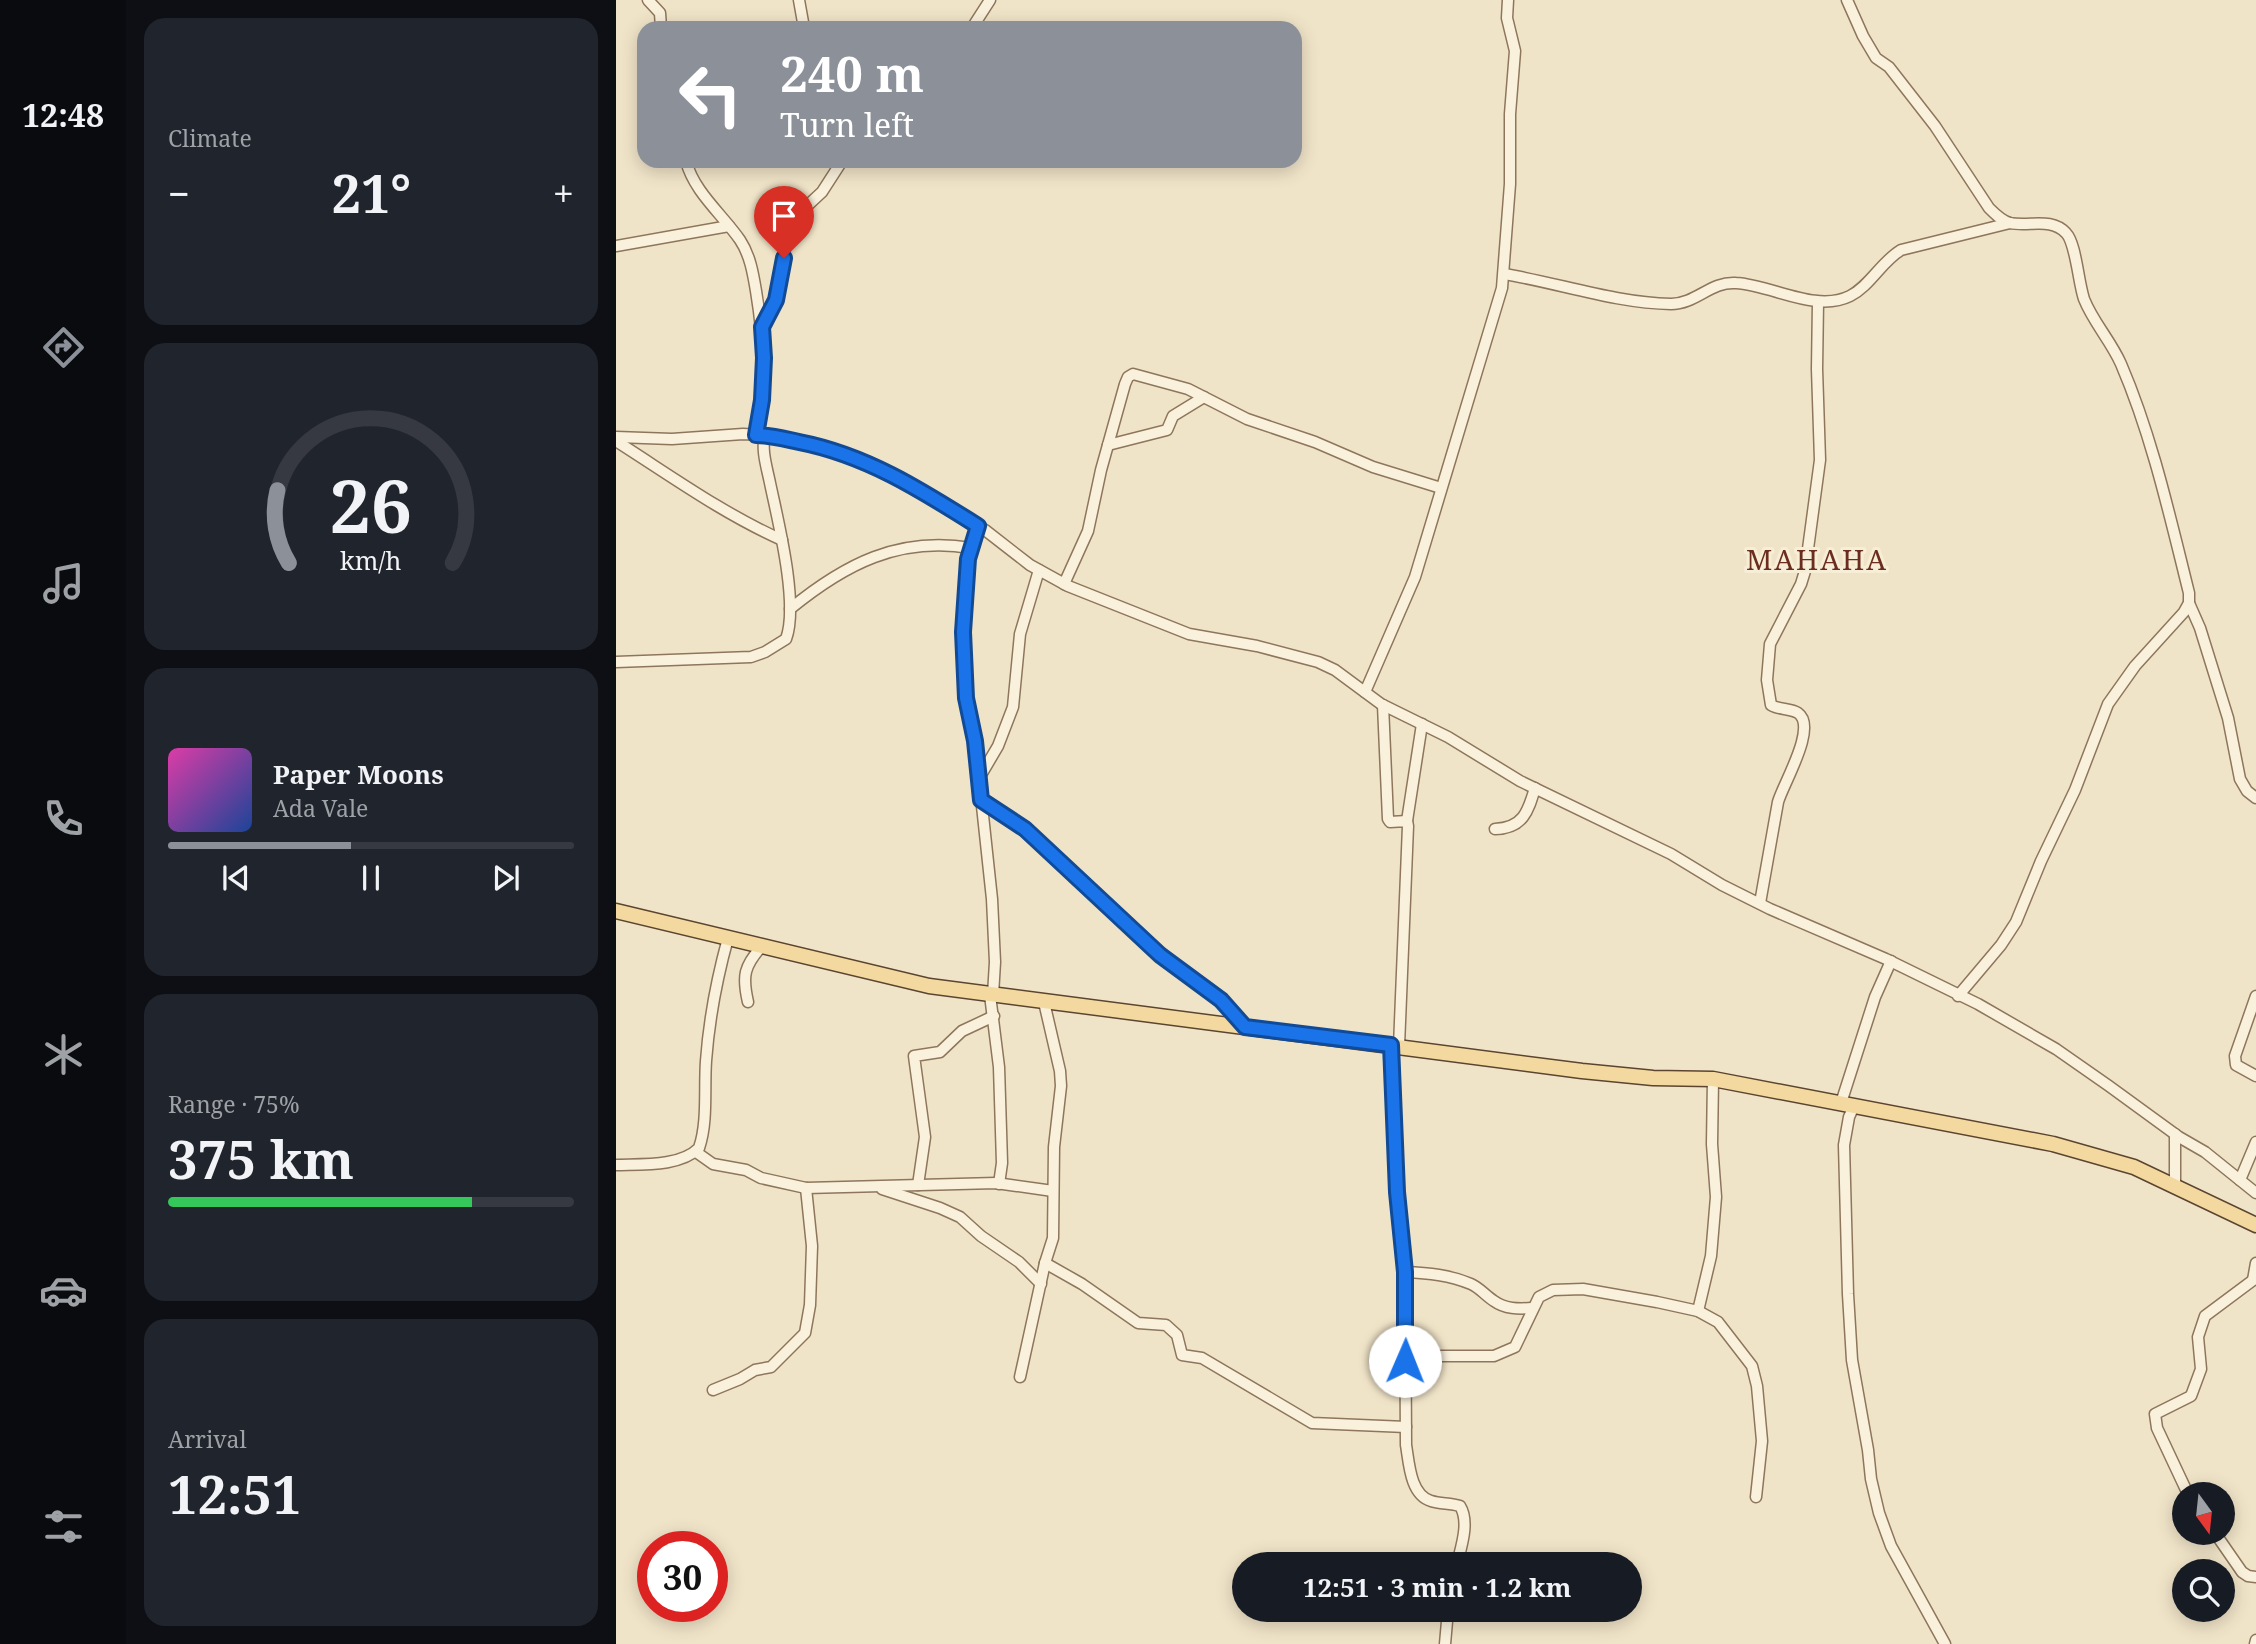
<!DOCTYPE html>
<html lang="en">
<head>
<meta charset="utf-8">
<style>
  :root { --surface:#171b24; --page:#20242c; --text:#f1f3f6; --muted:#9ea1a6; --line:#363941; --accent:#8c9099 }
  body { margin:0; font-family:"Noto Serif",serif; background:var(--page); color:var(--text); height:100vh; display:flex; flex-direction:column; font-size:26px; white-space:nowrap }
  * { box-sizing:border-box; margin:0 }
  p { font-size:23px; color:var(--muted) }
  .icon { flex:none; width:38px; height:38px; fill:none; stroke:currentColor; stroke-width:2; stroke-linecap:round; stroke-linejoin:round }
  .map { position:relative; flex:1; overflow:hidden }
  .details { display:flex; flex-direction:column; gap:18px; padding:18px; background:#0d0f14; width:490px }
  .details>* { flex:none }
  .hud { position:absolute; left:21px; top:21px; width:665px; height:147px; border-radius:21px; box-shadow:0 4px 18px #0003; background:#8c9099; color:#fff; overflow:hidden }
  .needle { width:46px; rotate:165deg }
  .controls { position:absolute; left:1556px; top:1482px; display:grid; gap:14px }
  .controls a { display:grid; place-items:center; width:63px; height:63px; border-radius:50%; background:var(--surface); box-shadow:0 4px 18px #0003; font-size:35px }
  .speed { position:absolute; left:21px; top:1531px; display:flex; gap:14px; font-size:35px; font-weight:700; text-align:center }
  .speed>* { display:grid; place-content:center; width:91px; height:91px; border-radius:50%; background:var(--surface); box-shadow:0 4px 18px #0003; line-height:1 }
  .speed .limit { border:10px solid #d22; background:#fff; color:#111 }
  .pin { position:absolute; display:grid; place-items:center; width:60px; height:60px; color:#fff; margin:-72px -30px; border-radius:50% 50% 50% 0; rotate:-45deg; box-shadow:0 0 7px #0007 }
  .pin .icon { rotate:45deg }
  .me { position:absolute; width:77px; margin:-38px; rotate:1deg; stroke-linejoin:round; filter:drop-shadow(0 0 5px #0008) }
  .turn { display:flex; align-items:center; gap:24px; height:147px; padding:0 28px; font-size:32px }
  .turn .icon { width:91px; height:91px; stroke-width:2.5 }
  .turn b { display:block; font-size:49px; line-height:60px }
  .big { font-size:52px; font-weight:700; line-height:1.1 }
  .details .widget { flex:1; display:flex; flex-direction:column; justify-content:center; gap:10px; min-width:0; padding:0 24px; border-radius:21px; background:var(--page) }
  .details .dial { align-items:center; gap:0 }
  .dial svg { height:182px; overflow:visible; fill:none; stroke:var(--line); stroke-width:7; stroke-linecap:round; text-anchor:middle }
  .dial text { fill:var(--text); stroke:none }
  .song { display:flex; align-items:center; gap:21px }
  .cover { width:84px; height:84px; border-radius:10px; background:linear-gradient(135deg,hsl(320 70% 55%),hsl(220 70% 35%)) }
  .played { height:7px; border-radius:4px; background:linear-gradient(90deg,var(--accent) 45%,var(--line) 45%) }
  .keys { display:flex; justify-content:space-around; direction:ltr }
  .heat { display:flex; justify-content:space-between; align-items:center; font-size:38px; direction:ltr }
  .charge { height:10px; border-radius:5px; background:linear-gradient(90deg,#34c759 75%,var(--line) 0) }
  .trip { position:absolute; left:616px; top:1552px; width:410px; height:70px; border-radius:35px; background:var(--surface); box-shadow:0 4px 18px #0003; font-weight:700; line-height:70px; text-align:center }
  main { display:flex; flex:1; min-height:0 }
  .menu { display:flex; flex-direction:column; width:126px; justify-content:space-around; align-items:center; background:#090b0e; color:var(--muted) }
  .menu .icon { width:49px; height:49px }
  .menu .current { color:var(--accent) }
  .menu b { font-size:32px; color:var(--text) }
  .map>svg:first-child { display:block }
</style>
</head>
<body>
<main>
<nav class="menu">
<b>12:48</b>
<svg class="icon current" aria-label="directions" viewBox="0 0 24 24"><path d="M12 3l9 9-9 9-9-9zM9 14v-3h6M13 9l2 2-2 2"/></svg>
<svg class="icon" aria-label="music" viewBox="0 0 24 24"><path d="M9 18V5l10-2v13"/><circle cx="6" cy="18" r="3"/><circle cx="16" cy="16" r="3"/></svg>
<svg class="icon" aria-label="phone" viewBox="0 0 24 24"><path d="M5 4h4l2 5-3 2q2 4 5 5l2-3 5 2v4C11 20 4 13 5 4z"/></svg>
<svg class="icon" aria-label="climate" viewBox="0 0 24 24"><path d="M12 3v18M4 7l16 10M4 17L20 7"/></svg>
<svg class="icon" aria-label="car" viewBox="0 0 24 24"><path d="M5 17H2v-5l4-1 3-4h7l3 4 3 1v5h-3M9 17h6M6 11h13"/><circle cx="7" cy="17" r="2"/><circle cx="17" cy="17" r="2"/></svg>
<svg class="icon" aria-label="filters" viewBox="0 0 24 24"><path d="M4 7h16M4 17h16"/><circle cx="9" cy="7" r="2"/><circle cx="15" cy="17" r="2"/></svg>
</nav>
<section class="details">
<div class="widget"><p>Climate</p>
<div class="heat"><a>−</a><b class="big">21°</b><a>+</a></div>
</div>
<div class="widget dial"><svg viewBox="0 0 100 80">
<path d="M14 69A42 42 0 1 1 86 69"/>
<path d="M14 69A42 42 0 0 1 9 37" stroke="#8c9099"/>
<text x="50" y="56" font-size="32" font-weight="700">26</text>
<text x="50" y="72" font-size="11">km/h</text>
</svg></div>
<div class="widget">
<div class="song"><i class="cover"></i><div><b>Paper Moons</b><p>Ada Vale</p></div></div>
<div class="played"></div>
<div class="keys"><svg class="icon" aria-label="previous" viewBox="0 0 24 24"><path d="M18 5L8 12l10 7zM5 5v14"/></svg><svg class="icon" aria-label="pause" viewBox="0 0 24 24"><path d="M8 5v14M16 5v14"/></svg><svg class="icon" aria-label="next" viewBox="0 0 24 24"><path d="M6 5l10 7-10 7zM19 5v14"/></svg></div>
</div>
<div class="widget"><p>Range · 75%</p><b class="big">375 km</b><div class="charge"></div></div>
<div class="widget"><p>Arrival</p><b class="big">12:51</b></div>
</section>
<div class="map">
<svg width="1640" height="1644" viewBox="0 0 1640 1644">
  <rect width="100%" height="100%" fill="#f0e4c8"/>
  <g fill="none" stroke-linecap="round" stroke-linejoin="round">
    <g stroke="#8d765c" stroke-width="13">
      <g id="minor">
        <polyline points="32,0 44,13 45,28"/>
        <polyline points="183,0 188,28"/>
        <path d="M1231,0L1247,36L1260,58L1273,67L1319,126L1373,208C1379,214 1386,221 1394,223C1413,227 1435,217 1450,233C1460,243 1462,281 1468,299C1477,322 1495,341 1505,364C1536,436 1554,517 1573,593V603L1568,612L1519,666L1492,704L1459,790L1425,861L1400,922L1385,945L1342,996"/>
        <polyline points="356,28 374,0"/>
        <path d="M70,161C78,192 106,214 124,240C134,255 137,273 140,291C148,340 151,387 140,435"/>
        <polyline points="0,246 113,226"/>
        <path d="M888,274C943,283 999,303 1055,304C1080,304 1095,281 1120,283C1156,285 1200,313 1234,296C1254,286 1265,262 1285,250L1394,223"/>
        <polyline points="146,327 160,300 172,232 178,218 206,192 226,161"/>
        <polyline points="0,437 56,439 127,434 149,435 205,446 232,454 256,464 308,492 369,530 414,565 452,586 573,634 641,646 702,662 719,670 765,704 832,737 904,781 1055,854 1106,885 1154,909 1270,959 1362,1004 1440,1049 1493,1086 1563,1137 1589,1152 1640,1193"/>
        <path d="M0,441C55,476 106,513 166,540"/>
        <polyline points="492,445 551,430 557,416 588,397"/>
        <polyline points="362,526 352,559 347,632 350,698 359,741 376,899 379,962 377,995"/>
        <polyline points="448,584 472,531 485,470 509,384 512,377 517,374 572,389 631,419 699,442 757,467 825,488"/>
        <polyline points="1573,603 1584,628 1612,718 1624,779 1631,791 1640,798"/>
        <path d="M174,609C229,564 283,536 355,548"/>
        <path d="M0,662L135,657L149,652L170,639C183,604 162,521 154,483C151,468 145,450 149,435"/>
        <polyline points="749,692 799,577 886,288 894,184 894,114 899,51 891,18 892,0"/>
        <polyline points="767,705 772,819 774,822 791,821 792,826 783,1046"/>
        <polyline points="362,780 382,746 397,707 404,634 423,570"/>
        <polyline points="364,800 409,829 544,955 605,1000 629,1027"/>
        <polyline points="791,821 806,724"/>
        <path d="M879,829C907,828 912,812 919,788"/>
        <path d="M1144,903L1162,802C1167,784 1202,727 1182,713C1174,708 1163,710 1155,705L1151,680L1154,644L1185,584L1189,571L1204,460L1201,369L1202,302"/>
        <polyline points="374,995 383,1067 386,1163 383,1184"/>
        <polyline points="1640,996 1619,1056 1620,1065 1640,1076"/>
        <path d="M132,1002C126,976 128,966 146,946"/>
        <path d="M774,1045L781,1192L789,1272L790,1445C793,1462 794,1495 815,1501C824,1504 834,1503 844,1506C854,1522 845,1547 841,1564"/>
        <polyline points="1225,1103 1259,997 1275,961"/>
        <polyline points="1238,1106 1233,1117 1228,1145 1232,1294 1236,1360 1252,1450 1255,1479 1263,1513 1275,1546 1329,1644"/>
        <polyline points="1559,1134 1559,1187"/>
        <polyline points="80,1152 97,1164 130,1170 145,1178 190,1188 380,1183 437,1191"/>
        <path d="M0,1165C25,1164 64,1167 83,1148C92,1122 88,1089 90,1061C93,1020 101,978 112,938"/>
        <polyline points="1624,1180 1640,1142"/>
        <polyline points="302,1185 309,1137 298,1056 324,1052 346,1031 378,1016"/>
        <polyline points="266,1189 324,1208 344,1217 365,1236 403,1262 425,1284"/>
        <polyline points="429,1263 466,1284 522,1323 550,1325 561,1335 566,1355 586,1358 696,1423 790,1427"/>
        <path d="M789,1272C812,1273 834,1275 855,1284C864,1288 870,1296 878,1301C889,1309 902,1309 916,1308"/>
        <polyline points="1637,1280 1640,1263"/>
        <polyline points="1082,1311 1095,1256 1100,1197 1096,1144 1097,1079"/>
        <polyline points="789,1356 878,1356 899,1347 923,1297 937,1290 967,1289 1041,1302 1082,1311 1102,1322 1136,1366 1141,1386 1146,1441 1140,1497"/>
        <polyline points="404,1377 429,1263 437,1238 438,1147 445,1086 444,1071 428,1002"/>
        <polyline points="97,1390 124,1379 139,1370 155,1367 189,1333 194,1305 196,1246 190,1188"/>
        <polyline points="1572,1494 1541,1428 1539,1414 1575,1396 1585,1369 1582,1337 1589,1316 1640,1278"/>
        <polyline points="1599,1533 1626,1572 1632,1576 1640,1577"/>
        <polyline points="829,1644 832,1610"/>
        <polyline points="1639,1644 1640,1640"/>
      </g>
    </g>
    <g stroke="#5b4430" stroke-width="17">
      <polyline id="major" points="0,911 313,986 966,1071 1037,1078 1097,1079 1437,1144 1518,1167 1640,1225"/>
    </g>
    <use href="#minor" stroke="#faf1dc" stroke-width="10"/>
    <use href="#major" stroke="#f3d9a0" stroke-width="14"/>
  </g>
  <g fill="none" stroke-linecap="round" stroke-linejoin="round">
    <g stroke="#114b97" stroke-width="18">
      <path id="route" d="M168,258L160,300L146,327L148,358L146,400L140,435C155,435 169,439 183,442C250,455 305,490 362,526L352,559L347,632L350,698L359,741L365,800L409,829L544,955L605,1000L629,1027L775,1045L781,1192L789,1272V1361"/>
    </g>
    <use href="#route" stroke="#1a73e8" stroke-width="12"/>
  </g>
  <g text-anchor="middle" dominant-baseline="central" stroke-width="6" stroke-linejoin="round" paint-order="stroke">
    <g font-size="28" letter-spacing="2" fill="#6b2e1e" stroke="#f7eed8">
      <text x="1201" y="559">MAHAHA</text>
    </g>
  </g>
</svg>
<div class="controls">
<a><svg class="needle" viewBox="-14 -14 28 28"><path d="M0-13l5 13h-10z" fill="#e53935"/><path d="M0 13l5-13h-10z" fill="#9ea1a6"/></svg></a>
<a><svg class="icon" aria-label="search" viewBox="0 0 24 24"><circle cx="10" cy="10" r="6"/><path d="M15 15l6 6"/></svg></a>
</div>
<div class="speed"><div class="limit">30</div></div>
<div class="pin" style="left:168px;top:258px;background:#d93025"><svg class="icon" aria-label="arrive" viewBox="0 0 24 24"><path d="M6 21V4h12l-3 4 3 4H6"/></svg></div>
<svg class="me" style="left:789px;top:1361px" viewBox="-20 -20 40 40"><circle r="19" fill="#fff"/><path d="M0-13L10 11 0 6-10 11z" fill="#1a73e8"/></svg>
<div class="trip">12:51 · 3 min · 1.2 km</div>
<div class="hud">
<div class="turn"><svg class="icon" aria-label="left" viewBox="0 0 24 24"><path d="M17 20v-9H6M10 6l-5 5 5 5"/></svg><div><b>240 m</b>Turn left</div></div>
</div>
</div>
</main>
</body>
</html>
